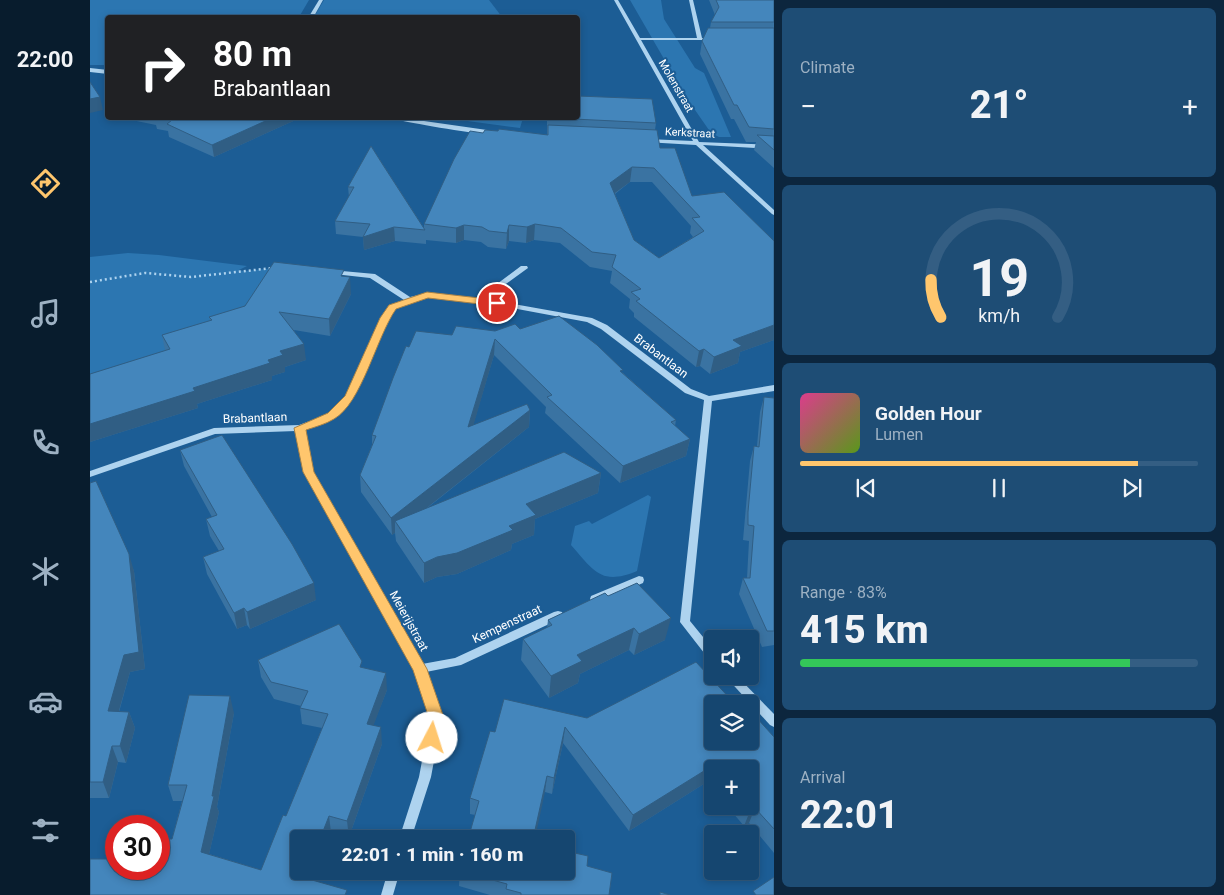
<!DOCTYPE html>
<html lang="en">
<head>
<meta charset="utf-8">
<style>
  :root { --surface:#154670; --page:#1e4d75; --text:#f1f3f6; --muted:#9db1c3; --line:#345e83; --accent:#ffc66d }
  body { margin:0; font-family:Roboto,sans-serif; background:var(--page); color:var(--text); height:100vh; display:flex; flex-direction:column; font-size:19px; white-space:nowrap }
  * { box-sizing:border-box; margin:0 }
  p { font-size:16px; color:var(--muted) }
  .icon { flex:none; width:28px; height:28px; fill:none; stroke:currentColor; stroke-width:2; stroke-linecap:round; stroke-linejoin:round }
  .map { position:relative; flex:1; overflow:hidden }
  .sheet { display:flex; flex-direction:column; gap:8px; padding:8px; background:#0c263e; width:450px }
  .sheet>* { flex:none }
  .top-card { position:absolute; left:15px; top:15px; width:475px; height:105px; border-radius:5px; box-shadow:0 2px 8px #0003,0 0 0 1px var(--line); background:#202124; color:#fff; overflow:hidden }
  .tools { position:absolute; left:614px; top:630px; display:grid; gap:10px }
  .tools a { display:grid; place-items:center; width:55px; height:55px; border-radius:5px; background:var(--surface); box-shadow:0 2px 8px #0003,0 0 0 1px var(--line); font-size:25px }
  .speed { position:absolute; left:15px; top:815px; display:flex; gap:10px; font-size:25px; font-weight:700; text-align:center }
  .speed>* { display:grid; place-content:center; width:65px; height:65px; border-radius:50%; background:var(--surface); box-shadow:0 2px 8px #0003,0 0 0 1px var(--line); line-height:1 }
  .speed .limit { border:8px solid #d22; background:#fff; color:#111 }
  .pin { position:absolute; display:grid; place-items:center; width:42px; height:42px; color:#fff; margin:-21px; border:2px solid #fff; border-radius:50%; box-shadow:0 1px 5px #0007 }
  .me { position:absolute; width:55px; margin:-28px; rotate:5deg; stroke-linejoin:round; filter:drop-shadow(0 0 4px #0008) }
  .turn { display:flex; align-items:center; gap:18px; height:105px; padding:0 25px; font-size:22px }
  .turn .icon { width:65px; height:65px; stroke-width:2.5 }
  .turn b { display:block; font-size:35px; line-height:42px }
  .big { font-size:38px; font-weight:800; line-height:1.1 }
  .sheet .tile { flex:1; display:flex; flex-direction:column; justify-content:center; gap:8px; min-width:0; padding:0 18px; border-radius:8px; background:var(--page) }
  .sheet .dial { align-items:center; gap:0 }
  .dial svg { height:130px; overflow:visible; fill:none; stroke:var(--line); stroke-width:7; stroke-linecap:round; text-anchor:middle }
  .dial text { fill:var(--text); stroke:none }
  .song { display:flex; align-items:center; gap:15px }
  .cover { width:60px; height:60px; border-radius:8px; background:linear-gradient(135deg,hsl(330 70% 55%),hsl(90 70% 35%)) }
  .played { height:5px; border-radius:2px; background:linear-gradient(90deg,var(--accent) 85%,var(--line) 85%) }
  .keys { display:flex; justify-content:space-around; direction:ltr }
  .heat { display:flex; justify-content:space-between; align-items:center; font-size:28px; direction:ltr }
  .charge { height:8px; border-radius:4px; background:linear-gradient(90deg,#34c759 83%,var(--line) 0) }
  .trip { position:absolute; left:200px; top:830px; width:285px; height:50px; border-radius:5px; background:var(--surface); box-shadow:0 2px 8px #0003,0 0 0 1px var(--line); font-weight:800; line-height:50px; text-align:center }
  main { display:flex; flex:1; min-height:0 }
  .tab-bar { display:flex; flex-direction:column; width:90px; justify-content:space-around; align-items:center; background:#081c2d; color:var(--muted) }
  .tab-bar .icon { width:35px; height:35px }
  .tab-bar .selected { color:var(--accent) }
  .tab-bar b { font-size:22px; color:var(--text) }
  .map>svg:first-child { display:block }
</style>
</head>
<body>
<main>
<nav class="tab-bar">
<b>22:00</b>
<svg class="icon selected" aria-label="directions" viewBox="0 0 24 24"><path d="M12 3l9 9-9 9-9-9zM9 14v-3h6M13 9l2 2-2 2"/></svg>
<svg class="icon" aria-label="music" viewBox="0 0 24 24"><path d="M9 18V5l10-2v13"/><circle cx="6" cy="18" r="3"/><circle cx="16" cy="16" r="3"/></svg>
<svg class="icon" aria-label="phone" viewBox="0 0 24 24"><path d="M5 4h4l2 5-3 2q2 4 5 5l2-3 5 2v4C11 20 4 13 5 4z"/></svg>
<svg class="icon" aria-label="climate" viewBox="0 0 24 24"><path d="M12 3v18M4 7l16 10M4 17L20 7"/></svg>
<svg class="icon" aria-label="car" viewBox="0 0 24 24"><path d="M5 17H2v-5l4-1 3-4h7l3 4 3 1v5h-3M9 17h6M6 11h13"/><circle cx="7" cy="17" r="2"/><circle cx="17" cy="17" r="2"/></svg>
<svg class="icon" aria-label="filters" viewBox="0 0 24 24"><path d="M4 7h16M4 17h16"/><circle cx="9" cy="7" r="2"/><circle cx="15" cy="17" r="2"/></svg>
</nav>
<div class="map">
<svg width="684" height="895" viewBox="0 0 684 895">
  <rect width="100%" height="100%" fill="#1c5d95"/>
  <g fill="#2c76b1">
    <polygon points="0,0 219,0 209,17 18,18 17,65 0,65"/>
    <polygon points="234,0 399,0 412,17 224,17"/>
    <polygon points="540,0 571,0 574,19 605,68 614,73 641,137 629,137 621,133 596,97"/>
    <polygon points="355,118 433,118 430,128"/>
    <polygon points="38,253 69,255 157,266 149,270 154,271 188,268 145,329 0,374 0,257"/>
    <path d="M558,495L561,497L547,571C511,586 504,571 481,545L485,526L499,521L502,524Z"/>
  </g>
  <g fill="none" stroke-linecap="round" stroke-linejoin="round">
    <polyline stroke="#aed3ef" stroke-width="2.5" stroke-dasharray="2 3" stroke-linecap="butt" points="0,282 55,273 101,277 183,268"/>
    <g fill="#aed3ef" fill-rule="evenodd">
      <polygon points="229,0 233,0 223,18 218,18"/>
      <polygon points="524,0 528,0 550,38 607,38 599,0 603,0 612,38 623,38 625,39 625,40 551,40 609,142 684,145 684,149 613,145 684,210 684,215 682,214 606,145 555,142 554,141 557,139 603,141"/>
      <polygon points="0,68 18,70 18,74 0,72"/>
      <path d="M303,118H313L404,131L407,133C397,138 322,122 306,120Z"/>
      <polygon points="431,266 437,266 438,268 395,299 502,318 517,325 601,389 619,396 684,385 684,391 622,401 600,621 622,648 622,659 618,658 590,622 614,400 595,393 511,329 497,322 389,302 337,297 322,302 306,309 299,318 262,400 245,418 215,429 223,472 332,664 365,658 464,612 468,611 472,612 473,615 472,618 371,665 336,672 352,718 341,777 321,839 309,839 329,777 340,718 324,670 215,472 206,431 125,434 0,477 0,471 124,428 209,425 239,414 255,397 291,318 300,305 314,300 280,278 244,274 241,274 241,270 285,274 320,297 337,293 388,298"/>
      <polygon points="549,576 553,577 554,580 553,583 505,603 501,602 500,599 501,596"/>
      <polygon points="635,676 647,676 684,714 684,727 680,725"/>
      <polygon points="298,871 310,871 303,895 291,895"/>
    </g>
  </g>
  <g fill="#3a73a2" fill-rule="evenodd">
    <polygon points="619,0 684,0 684,168 664,150 666,142 656,142 644,119 641,119 610,54 612,41 620,28 621,22 625,15"/>
    <polygon points="32,118 210,118 124,157 79,137 78,131 67,129 66,125"/>
    <path d="M457,118H488L566,123L565,130L570,148L602,196L684,241V340L650,352L648,363L620,374L610,366L606,367L544,317V313L539,308L540,299L520,283L522,271L500,267L470,243L444,240L436,243L419,241L416,249L398,247L391,242L374,240L366,243L336,240V244L305,241L274,250L273,237L246,234L245,221L259,197L258,187L281,146L334,228V224L393,133L408,131L457,135ZM540,182H562L601,226L600,233L603,237L569,258L544,240L525,194Z"/>
    <polygon points="254,277 261,294 240,336 204,330 216,360 195,367 195,372 182,376 182,380 107,404 108,408 0,442 75,350 72,335 120,321 119,317"/>
    <polygon points="430,329 533,373 586,420 585,426 600,439 596,456 530,483 455,413 456,407 404,355 383,425 440,410 439,427 336,509 511,473 508,493 445,519 444,535 422,544 421,550 367,574 347,577 334,583 306,541 305,533 302,535 271,492 270,475 282,445 282,435 319,347 362,335"/>
    <polygon points="674,397 684,398 684,645 672,647 649,594 653,578 657,578 659,541 653,540 660,461 664,446 667,446 670,412"/>
    <polygon points="90,450 226,600 160,629 157,625 147,629 117,574 113,557 129,551 120,536 116,519 122,517 94,466"/>
    <polygon points="0,483 44,571 55,669 40,672 29,712 39,712 45,728 36,763 28,762 19,798 0,798"/>
    <polygon points="518,596 575,640 544,655 539,650 490,674 488,683 459,698 431,660 433,639 457,628 458,620"/>
    <polygon points="168,660 272,668 297,690 283,725 292,744 259,837 241,832 239,839 209,839 223,880 69,869 82,839 92,801 83,801 78,785 144,713 127,807 129,812 119,854 171,870 196,816 232,728 212,724 210,708 211,706 184,699 171,677"/>
    <polygon points="622,704 684,737 684,853 659,823 654,826 637,806 660,806 660,769 622,769 622,789 617,782 539,831 473,743 462,794 455,792 385,815 380,814 380,798 405,732 497,718"/>
    <polygon points="497,866 519,895 400,895 369,886 370,871"/>
  </g>
  <g fill="#305e84">
    <polygon points="10,97 13,110 0,113 0,99"/>
    <polygon points="182,118 210,118 124,157 122,145"/>
    <polygon points="542,167 540,182 518,198 520,183"/>
    <polygon points="445,224 444,240 436,243 437,227"/>
    <polygon points="374,225 374,240 366,243 366,228"/>
    <polygon points="419,225 419,241 416,249 417,233"/>
    <polygon points="304,227 305,241 274,250 273,237"/>
    <polygon points="260,277 261,294 240,336 239,319"/>
    <polygon points="684,325 684,340 650,352 648,363 620,374 624,357 643,340"/>
    <polygon points="405,339 404,355 378,444 378,427"/>
    <polygon points="214,344 216,360 195,367 195,372 182,376 182,380 107,404 108,408 0,442 0,424 103,388 178,360 190,351"/>
    <polygon points="614,349 610,366 606,367 609,351"/>
    <polygon points="440,410 439,427 310,529 305,521 305,533 302,535 301,518"/>
    <polygon points="600,439 596,456 530,483 533,466"/>
    <polygon points="511,473 508,493 445,519 444,535 422,544 421,550 367,574 347,577 334,583 334,563 419,526 436,504"/>
    <polygon points="39,554 44,571 55,669 40,672 24,728 18,711"/>
    <polygon points="224,583 226,600 160,629 157,612"/>
    <polygon points="154,608 157,625 147,629 144,613"/>
    <polygon points="581,618 575,640 544,655 549,634"/>
    <polygon points="544,628 539,650 490,674 488,683 459,698 461,676 487,655"/>
    <polygon points="296,673 297,690 278,740 277,724"/>
    <polygon points="140,696 144,713 127,807 129,812 116,867 111,852 122,796"/>
    <polygon points="39,712 45,728 36,763 30,746"/>
    <polygon points="291,727 292,744 259,837 257,821"/>
    <polygon points="475,727 473,743 462,794 464,778"/>
    <polygon points="22,746 28,762 19,798 13,782"/>
    <polygon points="622,766 617,782 539,831 543,815"/>
    <polygon points="457,776 455,792 445,839 443,839"/>
    <polygon points="665,808 659,823 654,826 660,811"/>
    <polygon points="239,816 241,832 239,839 230,839"/>
    <polygon points="218,871 226,871 218,893 215,878"/>
  </g>
  <g fill="#4486bc" stroke="#305e84" fill-rule="evenodd">
    <polygon points="626,0 684,0 684,22 621,22 629,7"/>
    <polygon points="618,28 684,28 684,129 659,127 647,105 644,105 612,41"/>
    <polygon points="0,82 10,97 0,99"/>
    <polygon points="488,96 562,99 566,123 463,118 488,118"/>
    <polygon points="69,118 182,118 122,145 77,124 82,120"/>
    <path d="M458,125L567,130L570,148H585L602,196L634,192L684,241V325L643,340L652,346L624,357L614,349L609,351L546,301L550,299L541,292L551,289L522,267L526,255L502,252L471,228L445,224L437,227L419,225L417,233L399,231L392,227L374,225L366,228L334,224L364,159L380,131L393,133L395,130L408,131L409,129L458,135ZM542,167L564,168L610,217L602,218L614,231L569,258L544,240L520,183Z"/>
    <polygon points="667,135 684,136 684,150"/>
    <polygon points="281,146 293,165 335,230 304,227 273,237 280,224 245,221 264,187 258,187"/>
    <polygon points="184,262 254,270 251,276 260,277 239,319 189,312 214,344 190,351 193,355 178,360 180,363 103,388 105,391 0,424 0,374 80,349 72,335 122,320 119,317 155,306"/>
    <polygon points="469,316 507,345 533,370 530,371 586,420 581,422 600,439 533,466 457,397 462,395 405,339 378,427 437,404 440,410 301,518 270,475 286,436 282,435 303,378 316,346 319,347 326,331 362,335 366,326 405,331 425,324 430,329"/>
    <polygon points="674,397 684,398 684,631 677,631 653,578 660,578 664,526 658,525 658,512 664,446 669,447"/>
    <polygon points="132,435 202,544 224,583 157,612 154,608 144,613 113,557 134,549 116,519 127,515 90,450"/>
    <polygon points="474,452 511,473 436,504 446,515 419,526 423,530 367,553 347,557 334,563 305,521"/>
    <polygon points="6,481 39,554 49,652 34,655 18,711 39,712 30,746 22,746 13,782 0,782 0,483"/>
    <polygon points="547,583 581,618 549,634 544,628 487,655 492,661 461,676 433,639 462,625 458,620 515,593 518,596"/>
    <polygon points="249,624 272,661 270,667 296,673 277,724 291,727 257,821 239,816 230,839 209,839 209,871 218,871 215,878 257,890 255,895 0,895 0,859 26,859 26,869 69,869 69,839 82,839 97,785 78,785 99,695 140,696 122,796 124,796 111,852 171,870 193,815 196,816 238,714 210,708 218,691 181,682 168,660"/>
    <polygon points="606,662 645,704 622,704 622,741 660,741 660,720 666,717 684,737 684,829 665,808 660,811 656,806 660,806 660,769 624,769 622,766 543,815 475,727 464,778 457,776 443,839 378,839 389,801 380,798 400,731 405,732 414,699 497,718"/>
    <polygon points="476,851 498,856 497,866 522,873 519,895 431,895 431,893 416,889 417,884 370,871 476,871"/>
    <polygon points="684,877 684,895 666,895 663,891"/>
    <polygon points="570,892 580,895 570,895"/>
  </g>
  <path fill="#ffc66d" stroke="#a68147" d="M337,292L407,300L412,303L407,306L338,298L306,309C286,338 272,403 244,419C236,424 225,427 216,430L224,472L337,669L354,718L348,742L342,744L337,742L335,738L339,718L323,670L213,472L204,428L238,413L255,396L290,318L299,305Z"/>
  <g text-anchor="middle" dominant-baseline="central" stroke-width="4" stroke-linejoin="round" paint-order="stroke">
    <g font-size="11" fill="#fff" stroke="#1c5d95">
      <text transform="translate(586 86) rotate(60)">Molenstraat</text>
      <text transform="translate(600 133) rotate(3)">Kerkstraat</text>
    </g>
    <g font-size="12" fill="#fff" stroke="#1c5d95">
      <text transform="translate(571 356) rotate(37)">Brabantlaan</text>
      <text transform="translate(165 418) rotate(-2)">Brabantlaan</text>
      <text transform="translate(319 621) rotate(61)">Meierijstraat</text>
      <text transform="translate(417 624) rotate(-25)">Kempenstraat</text>
    </g>
  </g>
</svg>
<div class="tools">
<a><svg class="icon" aria-label="sound" viewBox="0 0 24 24"><path d="M4 9h4l5-4v14l-5-4H4zM17 9q2 3 0 6"/></svg></a>
<a><svg class="icon" aria-label="layers" viewBox="0 0 24 24"><path d="M12 4l9 5-9 5-9-5zM3 14l9 5 9-5"/></svg></a>
<a>+</a>
<a>−</a>
</div>
<div class="speed"><div class="limit">30</div></div>
<div class="pin" style="left:407px;top:303px;background:#d93025"><svg class="icon" aria-label="arrive" viewBox="0 0 24 24"><path d="M6 21V4h12l-3 4 3 4H6"/></svg></div>
<svg class="me" style="left:342px;top:738px" viewBox="-20 -20 40 40"><circle r="19" fill="#fff"/><path d="M0-13L10 11 0 6-10 11z" fill="#ffc66d"/></svg>
<div class="trip">22:01 · 1 min · 160 m</div>
<div class="top-card">
<div class="turn"><svg class="icon" aria-label="right" viewBox="0 0 24 24"><path d="M7 20v-9h11M14 6l5 5-5 5"/></svg><div><b>80 m</b>Brabantlaan</div></div>
</div>
</div>
<section class="sheet">
<div class="tile"><p>Climate</p>
<div class="heat"><a>−</a><b class="big">21°</b><a>+</a></div>
</div>
<div class="tile dial"><svg viewBox="0 0 100 80">
<path d="M14 69A42 42 0 1 1 86 69"/>
<path d="M14 69A42 42 0 0 1 8 46" stroke="#ffc66d"/>
<text x="50" y="56" font-size="32" font-weight="700">19</text>
<text x="50" y="72" font-size="11">km/h</text>
</svg></div>
<div class="tile">
<div class="song"><i class="cover"></i><div><b>Golden Hour</b><p>Lumen</p></div></div>
<div class="played"></div>
<div class="keys"><svg class="icon" aria-label="previous" viewBox="0 0 24 24"><path d="M18 5L8 12l10 7zM5 5v14"/></svg><svg class="icon" aria-label="pause" viewBox="0 0 24 24"><path d="M8 5v14M16 5v14"/></svg><svg class="icon" aria-label="next" viewBox="0 0 24 24"><path d="M6 5l10 7-10 7zM19 5v14"/></svg></div>
</div>
<div class="tile"><p>Range · 83%</p><b class="big">415 km</b><div class="charge"></div></div>
<div class="tile"><p>Arrival</p><b class="big">22:01</b></div>
</section>
</main>
</body>
</html>
